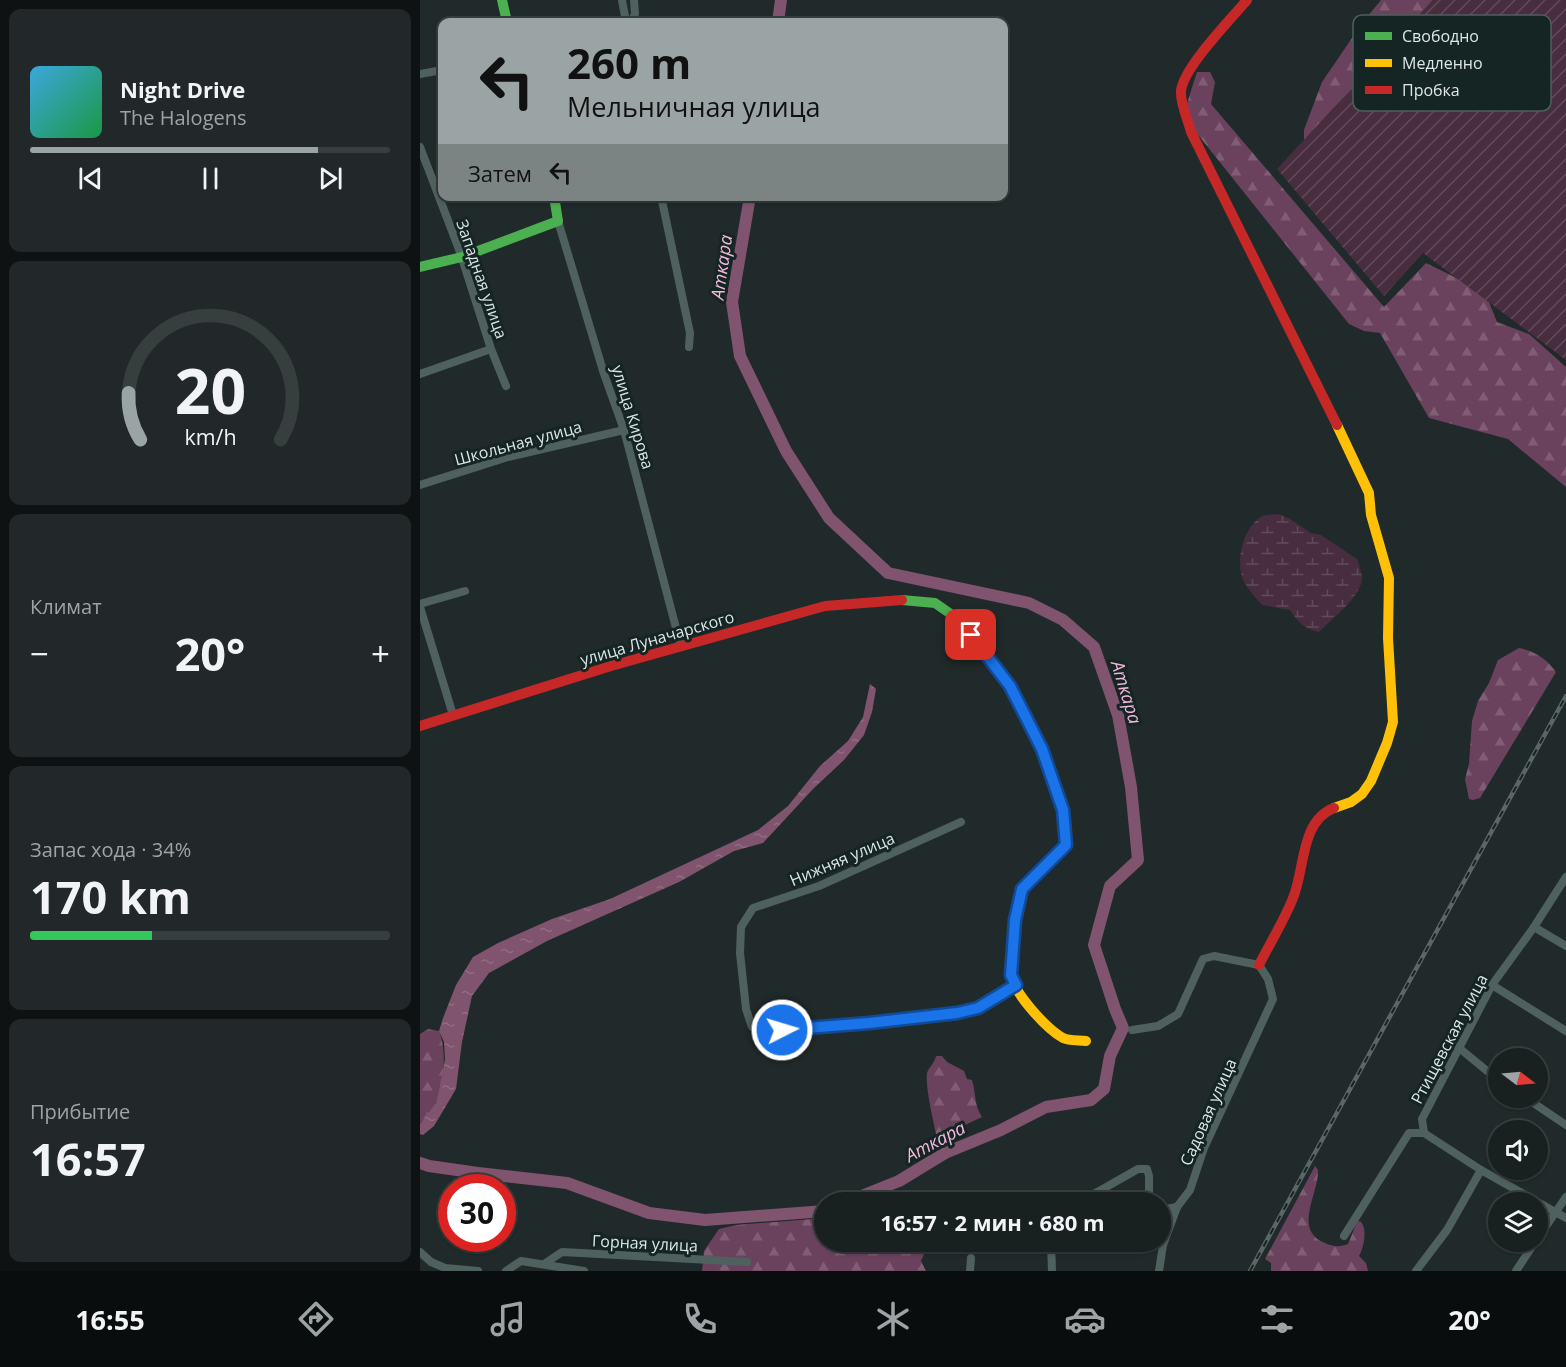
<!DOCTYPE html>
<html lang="ru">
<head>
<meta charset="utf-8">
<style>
  :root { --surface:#192020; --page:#222829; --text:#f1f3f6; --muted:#9fa3a5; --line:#373e3e; --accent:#9aa4a4 }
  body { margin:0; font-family:"Open Sans",sans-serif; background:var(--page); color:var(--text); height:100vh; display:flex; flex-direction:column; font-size:22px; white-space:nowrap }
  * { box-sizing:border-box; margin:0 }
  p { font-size:20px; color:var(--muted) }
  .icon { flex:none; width:33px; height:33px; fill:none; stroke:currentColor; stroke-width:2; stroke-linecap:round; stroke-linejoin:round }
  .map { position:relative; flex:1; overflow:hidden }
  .details { display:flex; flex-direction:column; gap:9px; padding:9px; background:#0e1212; width:420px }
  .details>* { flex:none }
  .banner { position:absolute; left:18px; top:18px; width:570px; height:183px; border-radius:12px; box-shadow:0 2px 4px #0004,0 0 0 2px var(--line); background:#9aa4a4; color:#111; overflow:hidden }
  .needle { width:39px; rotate:106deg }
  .buttons { position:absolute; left:1068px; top:1048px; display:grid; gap:12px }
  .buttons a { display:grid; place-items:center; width:60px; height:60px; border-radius:50%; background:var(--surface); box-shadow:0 2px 4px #0004,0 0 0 2px var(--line); font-size:30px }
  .speed { position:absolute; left:18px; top:1174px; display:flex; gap:12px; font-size:30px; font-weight:700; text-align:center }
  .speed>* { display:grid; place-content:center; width:78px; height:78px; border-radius:50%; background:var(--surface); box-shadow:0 2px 4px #0004,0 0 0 2px var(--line); line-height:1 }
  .speed .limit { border:9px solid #d22; background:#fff; color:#111 }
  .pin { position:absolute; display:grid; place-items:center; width:51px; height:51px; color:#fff; margin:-26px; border-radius:12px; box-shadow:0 3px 9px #0006 }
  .me { position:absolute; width:66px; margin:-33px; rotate:85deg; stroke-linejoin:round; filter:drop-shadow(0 0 4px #0008) }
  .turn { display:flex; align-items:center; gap:21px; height:126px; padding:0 30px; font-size:27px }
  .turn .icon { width:78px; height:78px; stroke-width:2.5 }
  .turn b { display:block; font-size:42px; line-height:51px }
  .then { display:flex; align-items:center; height:57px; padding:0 30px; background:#0003; gap:12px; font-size:22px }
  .big { font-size:45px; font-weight:700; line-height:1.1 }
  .details .tile { flex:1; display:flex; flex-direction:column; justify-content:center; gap:9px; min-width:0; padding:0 21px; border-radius:12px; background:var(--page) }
  .details .dial { align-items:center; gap:0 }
  .dial svg { height:156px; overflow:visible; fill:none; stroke:var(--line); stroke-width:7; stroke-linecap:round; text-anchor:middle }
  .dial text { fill:var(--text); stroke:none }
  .song { display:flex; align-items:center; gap:18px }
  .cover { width:72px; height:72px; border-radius:9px; background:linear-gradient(135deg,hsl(200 70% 55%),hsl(140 70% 35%)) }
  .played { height:6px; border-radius:3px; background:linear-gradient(90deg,var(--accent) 80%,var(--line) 80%) }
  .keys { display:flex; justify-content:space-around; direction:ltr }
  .heat { display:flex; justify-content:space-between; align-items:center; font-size:33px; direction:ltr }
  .charge { height:9px; border-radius:4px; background:linear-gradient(90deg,#34c759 34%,var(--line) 0) }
  .trip { position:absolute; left:394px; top:1192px; width:357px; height:60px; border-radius:30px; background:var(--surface); box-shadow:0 2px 4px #0004,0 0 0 2px var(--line); font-weight:700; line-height:60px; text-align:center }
  .dock { display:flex; height:96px; justify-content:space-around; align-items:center; background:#0a0d0d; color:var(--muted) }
  .dock .icon { width:42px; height:42px }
  .dock .active { color:var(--accent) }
  .dock b { font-size:27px; color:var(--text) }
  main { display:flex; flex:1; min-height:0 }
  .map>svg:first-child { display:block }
</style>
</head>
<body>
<main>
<section class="details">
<div class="tile">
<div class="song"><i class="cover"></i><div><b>Night Drive</b><p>The Halogens</p></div></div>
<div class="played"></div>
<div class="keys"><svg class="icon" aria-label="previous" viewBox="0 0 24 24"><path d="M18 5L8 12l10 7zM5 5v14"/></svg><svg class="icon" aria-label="pause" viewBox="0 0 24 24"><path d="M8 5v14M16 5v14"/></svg><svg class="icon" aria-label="next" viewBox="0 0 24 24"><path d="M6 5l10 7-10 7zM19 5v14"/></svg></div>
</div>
<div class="tile dial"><svg viewBox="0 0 100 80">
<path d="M14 69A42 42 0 1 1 86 69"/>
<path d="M14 69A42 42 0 0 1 8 45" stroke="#9aa4a4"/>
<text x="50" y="56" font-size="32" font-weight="700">20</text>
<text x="50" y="72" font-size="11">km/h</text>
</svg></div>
<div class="tile"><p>Климат</p>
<div class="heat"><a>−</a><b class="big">20°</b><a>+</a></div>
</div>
<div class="tile"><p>Запас хода · 34%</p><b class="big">170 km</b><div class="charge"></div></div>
<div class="tile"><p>Прибытие</p><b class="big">16:57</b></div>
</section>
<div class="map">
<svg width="1146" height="1271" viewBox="0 0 1146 1271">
  <defs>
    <pattern id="forest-firs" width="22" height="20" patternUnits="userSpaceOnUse" patternTransform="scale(1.5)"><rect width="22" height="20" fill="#6b425d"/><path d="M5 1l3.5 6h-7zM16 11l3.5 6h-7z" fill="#805d74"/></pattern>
    <pattern id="wetland-marsh" width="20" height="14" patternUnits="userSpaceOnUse" patternTransform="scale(1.5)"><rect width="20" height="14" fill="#472d3e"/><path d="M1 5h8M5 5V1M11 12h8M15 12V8" fill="none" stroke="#614b5a"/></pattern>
    <pattern id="garden-furrows" width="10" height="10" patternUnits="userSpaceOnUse" patternTransform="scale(1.5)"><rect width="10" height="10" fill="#472d3e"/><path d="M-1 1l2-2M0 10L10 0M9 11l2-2" fill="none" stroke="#614b5a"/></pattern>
    <pattern id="water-ripples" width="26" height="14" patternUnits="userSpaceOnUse" patternTransform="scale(1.5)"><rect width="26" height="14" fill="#80536f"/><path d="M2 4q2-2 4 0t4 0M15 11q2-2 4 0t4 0" fill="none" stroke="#916c83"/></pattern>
  </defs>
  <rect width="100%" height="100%" fill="#212a2a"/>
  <g fill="url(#forest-firs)">
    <polygon points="961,0 1013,0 884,141 884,130 902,82 943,22"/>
    <polygon points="777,72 790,72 795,82 791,104 964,307 1006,263 1065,292 1077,322 1109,334 1146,367 1146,487 1088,439 1009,418 960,333 944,331 929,324 763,116"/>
    <path d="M1099,648C1115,651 1127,659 1136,672L1060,798L1053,800L1049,799L1045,779L1049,764L1052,721L1058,701L1069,683L1078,660Z"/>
    <path d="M8,1029L19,1031C27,1050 24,1081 17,1101C13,1109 5,1117 0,1124V1034Z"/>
    <path d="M516,1056H522L527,1062L544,1071L547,1079L552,1080C556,1094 554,1105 562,1117L517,1138C514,1124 505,1086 507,1073C509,1067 515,1063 516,1056Z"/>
    <path d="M895,1166L898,1170C899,1194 872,1230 905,1243C913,1247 921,1247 928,1244L937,1222L940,1221C948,1228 944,1247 939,1256L946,1263L948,1271H851V1263L845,1259Z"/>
    <polygon points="405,1218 405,1242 508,1242 508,1245 501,1261 506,1271 282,1271 284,1251 299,1229 316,1225"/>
  </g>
  <path fill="url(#wetland-marsh)" d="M859,514L870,519L891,533L901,535L937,559C939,564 941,571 942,577C943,595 911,620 899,632C884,629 878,622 870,610L842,605C836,598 829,591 824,582C815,564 822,528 841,517C845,514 854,515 859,514Z"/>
  <polygon fill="url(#garden-furrows)" points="1013,0 1146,0 1146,360 1003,253 964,296 857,169"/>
  <polygon fill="url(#water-ripples)" points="450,684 456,689 452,712 444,735 424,760 393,789 343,843 314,851 259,882 127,941 69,973 52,996 42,1042 36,1089 14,1126 3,1135 0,1134 0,1124 16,1103 19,1091 25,1059 24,1042 19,1031 23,1018 36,985 53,957 78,943 132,919 190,899 338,830 368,806 400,766 428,741 443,717"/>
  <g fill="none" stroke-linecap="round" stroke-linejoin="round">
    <g stroke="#80536f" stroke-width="12">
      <polyline points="358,22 361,0"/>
      <polyline points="330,196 312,302 320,356 366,451 409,518 468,573 609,603 643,620 674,647 698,715 711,787 718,860 690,886 674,945 695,1009 703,1028 690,1056 684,1089 671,1100 626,1107 581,1130 525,1153 479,1181 424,1203"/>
      <polyline points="0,1163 9,1166 58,1173 147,1183 229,1213 285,1220 405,1211"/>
    </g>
    <g stroke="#4f615f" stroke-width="8">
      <polyline points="202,0 206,22"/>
      <polyline points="211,22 215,14 214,0"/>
      <polyline points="0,74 22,70"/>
      <polyline points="0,147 40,252 71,349 86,386"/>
      <polyline points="241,196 270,333 269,347"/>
      <polyline points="138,221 184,374 204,430 261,647"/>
      <polyline points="0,374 71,349"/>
      <polyline points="0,485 88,457 204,430"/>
      <polyline points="0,604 45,591"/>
      <polyline points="0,607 33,715"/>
      <polyline points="541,822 399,886 333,908 321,927 320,953 326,1009 332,1027 362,1031 449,1023 537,1013 558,1008 595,985"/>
      <polyline points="1114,927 1146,946"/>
      <polyline points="1072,985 1146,1031"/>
      <polyline points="712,1030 738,1026 758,1014 783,959 794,956 839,965 848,979 853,999 784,1148 770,1190 757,1207 743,1245 739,1271"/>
      <polyline points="1038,1047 1078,1080"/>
      <polyline points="1106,1098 1146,1125"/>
      <polyline points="1004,1133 1061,1170 1146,1218"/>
      <polyline points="658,1203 718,1169 727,1169 729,1176 729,1200 732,1203"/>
      <polyline points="741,1210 757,1207"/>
      <polyline points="924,1236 989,1133 1004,1133 1002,1119 1072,985 1114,927 1146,877"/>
      <polyline points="1118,1238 1146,1197"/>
      <polyline points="631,1242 632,1271"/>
      <polyline points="0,1252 11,1262 25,1268 58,1271"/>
      <polyline points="124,1264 142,1252 327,1262"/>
      <polyline points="86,1271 101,1261 164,1271"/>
      <polyline points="550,1271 551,1258"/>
      <polyline points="996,1271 1027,1230 1061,1170"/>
      <polyline points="1096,1271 1115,1242"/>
    </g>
    <g stroke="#4caf50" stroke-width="10">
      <polyline points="82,0 87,22"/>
      <polyline points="0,267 42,257 138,221 134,196"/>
      <polyline points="482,600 515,603 538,619 590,686 622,749 643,810 646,845 602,889 600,898"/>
    </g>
    <g stroke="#ffc107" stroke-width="10">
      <polyline points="914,808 931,802 942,794 951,781 967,743 973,722 968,638 969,578 951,515 949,493 917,425"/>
      <path d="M600,898C595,922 590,949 591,973C592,992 627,1029 643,1038C649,1041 659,1040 666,1041"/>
    </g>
    <g stroke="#c62828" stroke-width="10">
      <path d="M827,0C811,19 763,68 761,91C760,103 768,120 771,132L917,425"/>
      <polyline points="0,726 191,666 405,606 482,600"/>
      <path d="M839,965C850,943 864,921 873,898C885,870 880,821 914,808"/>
    </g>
    <g stroke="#5b6766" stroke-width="4.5">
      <polyline id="rail" points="830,1271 1146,696"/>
    </g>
    <use href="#rail" stroke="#142523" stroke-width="2" stroke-dasharray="7" stroke-linecap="butt"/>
  </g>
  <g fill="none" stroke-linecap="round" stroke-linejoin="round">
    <g stroke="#114b97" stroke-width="15">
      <polyline id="route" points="362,1030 449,1023 537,1013 558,1008 596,985 591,975 595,920 602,889 646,845 643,810 622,749 590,686 551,635"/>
    </g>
    <use href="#route" stroke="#1a73e8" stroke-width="10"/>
  </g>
  <g text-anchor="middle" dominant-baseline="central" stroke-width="6" stroke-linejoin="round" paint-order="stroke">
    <g font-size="16" fill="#dbe6e5" stroke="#142523">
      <text transform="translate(62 279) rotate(71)">Западная улица</text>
      <text transform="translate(213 417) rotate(73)">улица Кирова</text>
      <text transform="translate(98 443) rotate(-15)">Школьная улица</text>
      <text transform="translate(237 638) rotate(-16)">улица Луначарского</text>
      <text transform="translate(422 859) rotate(-23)">Нижняя улица</text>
      <text transform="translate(1029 1039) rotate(-62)">Ртищевская улица</text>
      <text transform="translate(788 1112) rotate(-66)">Садовая улица</text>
      <text transform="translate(225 1243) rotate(3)">Горная улица</text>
    </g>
    <g font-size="18" font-style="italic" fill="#f6b7dd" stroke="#142523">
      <text transform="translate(301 267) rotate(-82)">Аткара</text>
      <text transform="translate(707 692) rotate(73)">Аткара</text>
      <text transform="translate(515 1141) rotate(-28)">Аткара</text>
    </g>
  </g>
  <rect x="933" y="15" width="198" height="96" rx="9" fill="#142523" stroke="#505f5d" stroke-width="1.5"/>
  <rect x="945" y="32" width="27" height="8" fill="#4caf50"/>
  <rect x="945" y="59" width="27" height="8" fill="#ffc107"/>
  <rect x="945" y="86" width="27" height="8" fill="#c62828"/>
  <g font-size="16" fill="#dbe6e5">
    <text x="982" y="42">Свободно</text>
    <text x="982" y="69">Медленно</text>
    <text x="982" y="96">Пробка</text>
  </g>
</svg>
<div class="buttons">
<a><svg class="needle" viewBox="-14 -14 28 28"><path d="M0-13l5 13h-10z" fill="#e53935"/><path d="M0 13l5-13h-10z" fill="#9fa3a5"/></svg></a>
<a><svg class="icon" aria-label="sound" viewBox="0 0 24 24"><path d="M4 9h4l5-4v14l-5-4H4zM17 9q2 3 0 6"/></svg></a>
<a><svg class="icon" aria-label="layers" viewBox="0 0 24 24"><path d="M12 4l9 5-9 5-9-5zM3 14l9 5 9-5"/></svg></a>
</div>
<div class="speed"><div class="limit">30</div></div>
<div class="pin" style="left:551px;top:635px;background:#d93025"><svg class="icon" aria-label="arrive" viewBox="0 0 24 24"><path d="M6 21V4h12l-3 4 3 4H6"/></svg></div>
<svg class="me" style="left:362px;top:1030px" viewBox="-20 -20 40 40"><circle r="17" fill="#1a73e8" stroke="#fff" stroke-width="3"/><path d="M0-11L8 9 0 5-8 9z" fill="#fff"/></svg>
<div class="trip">16:57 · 2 мин · 680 m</div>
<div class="banner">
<div class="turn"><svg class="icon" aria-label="left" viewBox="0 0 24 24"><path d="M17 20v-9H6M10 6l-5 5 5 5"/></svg><div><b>260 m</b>Мельничная улица</div></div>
<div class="then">Затем<svg class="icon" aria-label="left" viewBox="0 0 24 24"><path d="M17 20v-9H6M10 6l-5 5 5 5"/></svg></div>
</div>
</div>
</main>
<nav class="dock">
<b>16:55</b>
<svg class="icon active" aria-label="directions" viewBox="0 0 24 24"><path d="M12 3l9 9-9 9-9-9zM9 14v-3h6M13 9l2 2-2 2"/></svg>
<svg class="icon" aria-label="music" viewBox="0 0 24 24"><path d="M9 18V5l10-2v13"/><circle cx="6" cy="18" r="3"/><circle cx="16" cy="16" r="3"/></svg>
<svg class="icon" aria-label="phone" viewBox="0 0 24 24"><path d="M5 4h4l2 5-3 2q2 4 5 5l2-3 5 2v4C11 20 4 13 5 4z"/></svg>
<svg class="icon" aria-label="climate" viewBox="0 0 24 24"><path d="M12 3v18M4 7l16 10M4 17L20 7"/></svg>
<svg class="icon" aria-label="car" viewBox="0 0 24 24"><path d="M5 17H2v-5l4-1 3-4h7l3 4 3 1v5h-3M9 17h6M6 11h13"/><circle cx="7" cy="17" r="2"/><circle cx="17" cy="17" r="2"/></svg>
<svg class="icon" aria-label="filters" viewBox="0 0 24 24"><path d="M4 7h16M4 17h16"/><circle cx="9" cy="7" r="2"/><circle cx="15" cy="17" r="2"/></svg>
<b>20°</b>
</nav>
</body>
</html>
